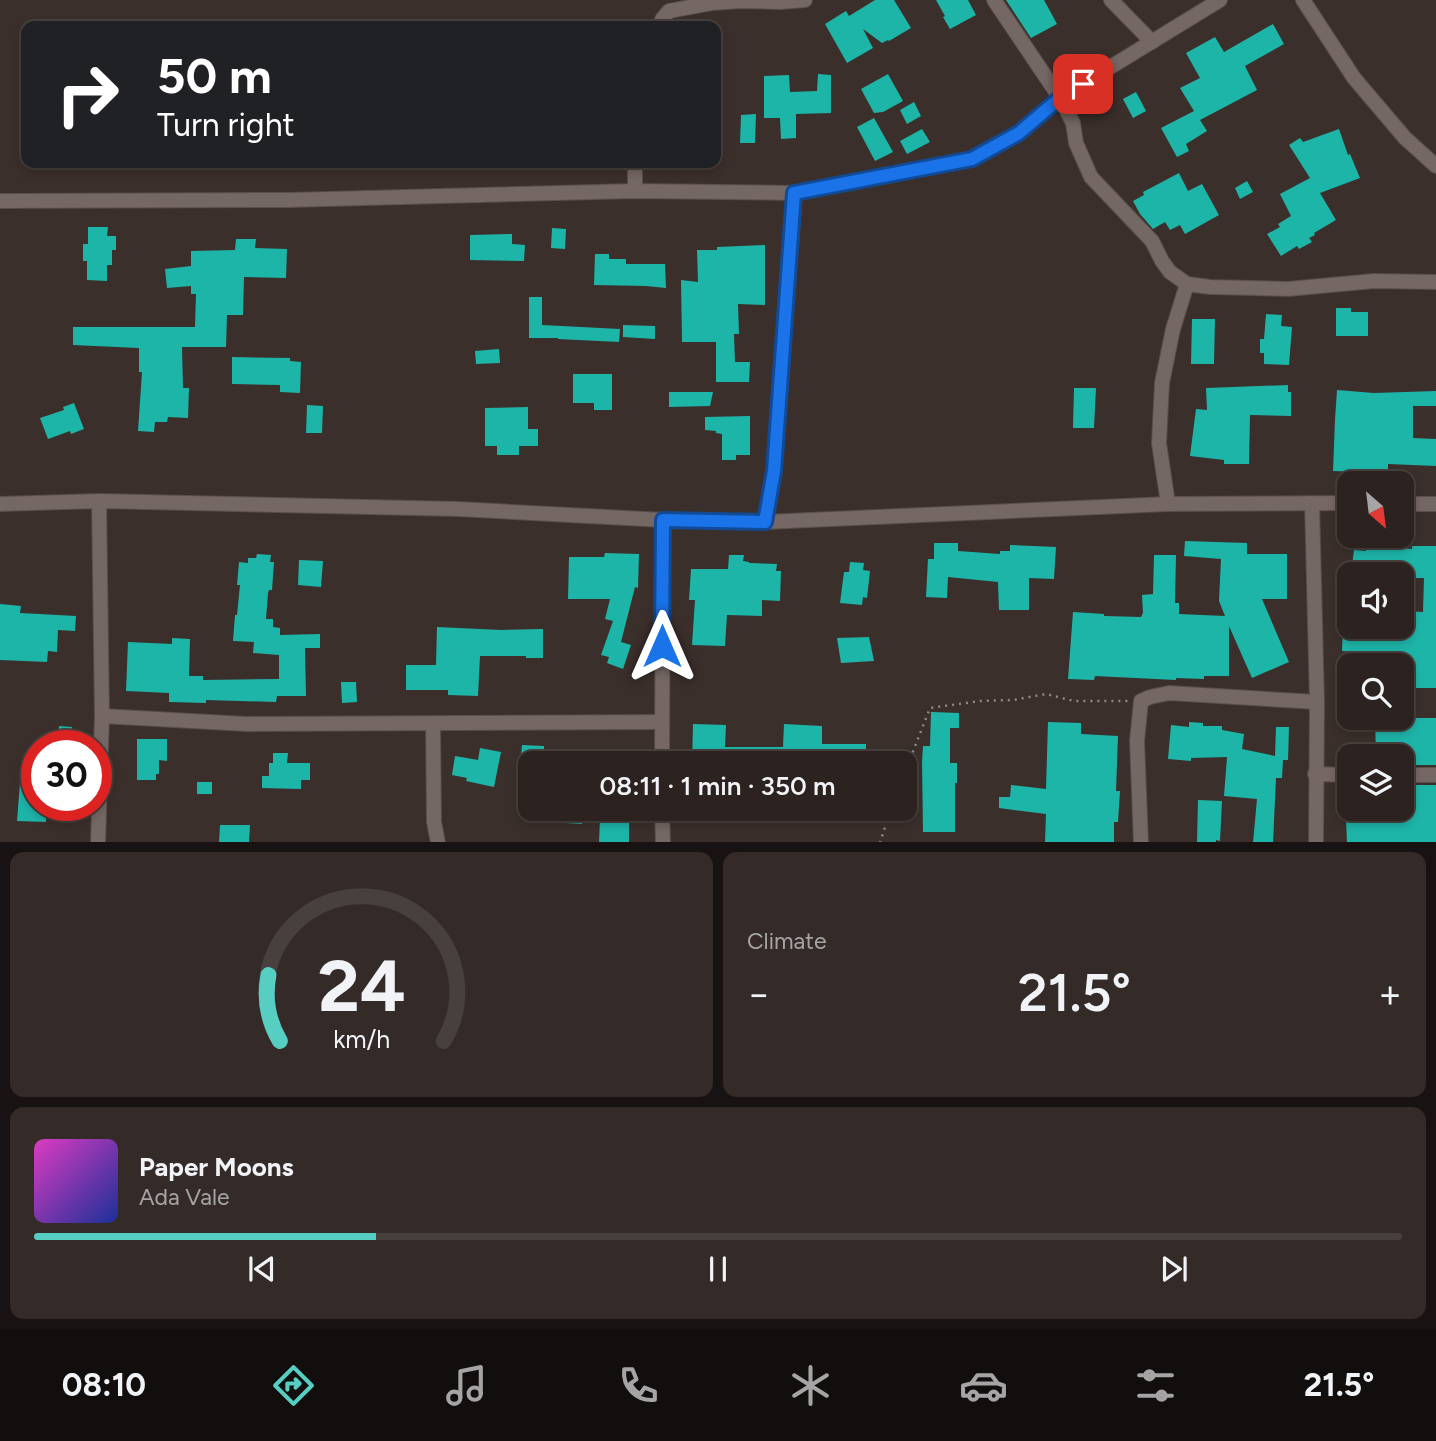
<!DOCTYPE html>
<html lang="en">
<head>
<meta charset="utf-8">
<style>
  :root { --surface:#2c2320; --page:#342b29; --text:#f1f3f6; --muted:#a6a4a5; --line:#48403e; --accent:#57cec2 }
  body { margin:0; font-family:Figtree,sans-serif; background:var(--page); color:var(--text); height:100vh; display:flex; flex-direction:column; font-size:26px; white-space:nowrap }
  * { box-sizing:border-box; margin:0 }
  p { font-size:23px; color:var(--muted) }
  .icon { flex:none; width:38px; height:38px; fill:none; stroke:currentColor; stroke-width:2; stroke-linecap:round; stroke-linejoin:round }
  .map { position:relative; height:842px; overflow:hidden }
  .panel { display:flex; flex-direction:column; gap:10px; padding:10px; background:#181312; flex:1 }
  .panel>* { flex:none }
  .guide { position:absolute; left:21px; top:21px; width:700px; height:147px; border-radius:14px; box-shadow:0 4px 10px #0003,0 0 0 2px var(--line); background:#202124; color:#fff; overflow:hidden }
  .needle { width:46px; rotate:152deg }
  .fabs { position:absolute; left:1337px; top:471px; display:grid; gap:14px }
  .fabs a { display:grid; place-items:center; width:77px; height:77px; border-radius:14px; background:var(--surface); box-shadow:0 4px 10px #0003,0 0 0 2px var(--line); font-size:35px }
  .speed { position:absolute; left:21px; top:730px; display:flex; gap:14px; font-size:35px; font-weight:700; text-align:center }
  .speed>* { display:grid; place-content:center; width:91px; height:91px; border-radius:50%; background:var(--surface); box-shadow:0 4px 10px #0003,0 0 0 2px var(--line); line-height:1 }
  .speed .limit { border:10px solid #d22; background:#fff; color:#111 }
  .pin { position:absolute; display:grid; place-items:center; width:60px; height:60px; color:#fff; margin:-30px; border-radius:14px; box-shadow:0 4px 10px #0006 }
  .me { position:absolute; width:77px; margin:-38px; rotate:0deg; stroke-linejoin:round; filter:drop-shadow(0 0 5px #0008) }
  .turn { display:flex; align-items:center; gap:24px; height:147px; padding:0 21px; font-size:32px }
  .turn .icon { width:91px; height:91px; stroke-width:2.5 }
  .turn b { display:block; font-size:49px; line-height:60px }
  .big { font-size:52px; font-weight:600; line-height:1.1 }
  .panel .widget { flex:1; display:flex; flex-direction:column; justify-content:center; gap:10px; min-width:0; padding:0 24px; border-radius:14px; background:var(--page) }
  .panel .dial { align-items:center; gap:0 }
  .dial svg { height:182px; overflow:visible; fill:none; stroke:var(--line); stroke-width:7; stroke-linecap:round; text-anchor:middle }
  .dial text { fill:var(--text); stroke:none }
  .song { display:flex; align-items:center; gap:21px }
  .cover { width:84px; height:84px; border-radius:10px; background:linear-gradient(135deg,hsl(310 70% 55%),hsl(230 70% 35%)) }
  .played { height:7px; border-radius:4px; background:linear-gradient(90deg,var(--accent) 25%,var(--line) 25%) }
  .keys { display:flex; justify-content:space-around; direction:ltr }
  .heat { display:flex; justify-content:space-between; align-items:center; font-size:38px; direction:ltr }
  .panel .tiles { flex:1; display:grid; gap:10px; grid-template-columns:1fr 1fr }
  .widget:last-child { grid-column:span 2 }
  .trip { position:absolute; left:518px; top:751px; width:399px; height:70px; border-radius:14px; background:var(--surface); box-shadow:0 4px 10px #0003,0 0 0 2px var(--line); font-weight:600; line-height:70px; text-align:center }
  .dock { display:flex; height:112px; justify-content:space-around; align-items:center; background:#120e0d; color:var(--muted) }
  .dock .icon { width:49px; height:49px }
  .dock .current { color:var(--accent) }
  .dock b { font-size:32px; color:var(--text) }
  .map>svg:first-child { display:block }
</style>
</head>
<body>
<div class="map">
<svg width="1436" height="843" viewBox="0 0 1436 843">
  <rect width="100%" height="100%" fill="#3b2f2b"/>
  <g fill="#1eb5a9">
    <polygon points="875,0 894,0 911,28 889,41 888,40 882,43 863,29 873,48 847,63 825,24 846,11 849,16"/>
    <polygon points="936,0 968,0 976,15 950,29 943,17 945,16"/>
    <polygon points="1006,0 1044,0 1057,24 1031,38"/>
    <polygon points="1273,24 1284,44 1245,66 1257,90 1200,120 1207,131 1186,144 1189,151 1177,157 1161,128 1194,111 1180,88 1200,78 1186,53 1215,37 1224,52"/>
    <polygon points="818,74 831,75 831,113 796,114 796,138 781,139 780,118 764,118 764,76 789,75 790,92 817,91"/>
    <polygon points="888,74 903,101 883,112 874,113 861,89"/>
    <polygon points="1136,92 1146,111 1133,118 1123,99"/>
    <polygon points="914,102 921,116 907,124 900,110"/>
    <polygon points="756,114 755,143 740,143 741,115"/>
    <polygon points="874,118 893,152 875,161 857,127"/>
    <polygon points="922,129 930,142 907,154 900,141"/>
    <polygon points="1339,129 1348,155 1350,154 1360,178 1320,193 1336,220 1314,233 1315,235 1309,238 1312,242 1299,249 1297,246 1281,256 1267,234 1280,227 1278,224 1291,216 1280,194 1310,178 1289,145 1300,138 1303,142"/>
    <polygon points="1179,173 1188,191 1202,184 1219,215 1185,234 1180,225 1170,230 1165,222 1153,229 1140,214 1133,201 1144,195 1143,192"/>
    <polygon points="1247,181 1253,192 1240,199 1235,188"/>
    <polygon points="88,227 108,227 107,236 116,236 116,250 112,250 112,265 107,265 107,281 87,280 87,261 83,261 83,244 88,244"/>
    <polygon points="552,228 566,229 565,249 551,248"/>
    <polygon points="512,234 512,244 525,245 524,261 470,260 470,235"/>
    <polygon points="236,239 256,239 255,248 287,249 286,278 244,277 243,315 227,315 226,347 182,347 183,388 189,388 188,418 168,417 167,422 155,422 154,432 138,431 142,372 139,372 139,348 73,345 73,327 195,327 196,294 191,294 191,286 167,288 165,269 191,266 191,251 235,250"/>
    <polygon points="765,245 765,305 738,304 739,334 734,334 735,362 750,362 749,382 716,382 716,342 682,342 681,280 698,282 697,250 717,250 717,247"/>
    <polygon points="595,254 609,254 609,259 626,259 626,264 665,264 666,288 646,286 594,285"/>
    <polygon points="529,297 542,297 542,325 620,329 619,342 558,339 558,338 529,338"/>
    <polygon points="1336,308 1351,308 1351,312 1368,312 1368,336 1336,336"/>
    <polygon points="1266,314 1282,315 1281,326 1292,327 1289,365 1264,364 1264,353 1260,353 1260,339 1264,339"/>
    <polygon points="1192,319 1215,319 1214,364 1191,364"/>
    <polygon points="623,325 655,326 655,339 623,337"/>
    <polygon points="499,349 500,363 476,364 475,351"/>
    <polygon points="232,357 290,358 290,361 301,362 300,393 280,392 280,385 232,384"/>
    <polygon points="573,374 612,374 612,410 594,410 594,403 573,403"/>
    <polygon points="1288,385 1288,392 1291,392 1291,416 1250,415 1249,464 1224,464 1224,460 1190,456 1196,409 1207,410 1206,388"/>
    <polygon points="1074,388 1096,388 1094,428 1073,428"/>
    <polygon points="1337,390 1374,393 1436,391 1436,406 1413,406 1413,438 1436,439 1436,466 1388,464 1388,469 1359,469 1359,472 1333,471 1335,420"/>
    <polygon points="669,392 713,392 710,406 669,407"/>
    <polygon points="74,403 84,429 71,434 70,431 48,439 40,418 64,410 63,407"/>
    <polygon points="307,405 323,406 322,433 306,433"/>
    <polygon points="528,407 528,429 538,429 538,446 519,446 519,455 497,455 497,446 485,446 485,408"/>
    <polygon points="750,416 750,455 736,455 736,460 722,460 722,434 716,433 716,431 705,430 705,417"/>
    <polygon points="1185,541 1247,543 1247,554 1287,554 1287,599 1262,599 1289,662 1252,678 1229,626 1229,676 1204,676 1204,679 1176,678 1176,680 1095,676 1094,680 1068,679 1073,612 1104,614 1104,616 1141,617 1143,613 1142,595 1153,594 1154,555 1176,555 1175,603 1179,603 1179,614 1225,616 1219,601 1221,559 1184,556"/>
    <polygon points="934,543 958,543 958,551 1000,554 1000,551 1010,551 1010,545 1056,547 1054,579 1029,578 1029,610 999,610 998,582 948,577 947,598 926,597 928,559 934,559"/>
    <polygon points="1366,545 1412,549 1412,546 1436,546 1436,688 1404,688 1404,654 1342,651 1343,626 1402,626 1402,611 1423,612 1424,578 1412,578 1412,574 1351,574 1354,550 1366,551"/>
    <polygon points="605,553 639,554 638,588 635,587 621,642 631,645 623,669 607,663 609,657 601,655 613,621 605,619 610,599 568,599 569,557 604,557"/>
    <polygon points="257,554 271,555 270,562 274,562 272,590 269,590 268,593 266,619 273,619 273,627 280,628 280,635 320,634 320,648 305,648 306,696 277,696 276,702 206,700 206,703 169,702 169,693 126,691 128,642 172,644 172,638 190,639 189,676 203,676 203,680 279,679 279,655 253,653 254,642 233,641 235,615 237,615 240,585 237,585 239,562 248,563 248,558 256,558"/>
    <polygon points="729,555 744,555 743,561 749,562 749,563 777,564 776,571 781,571 780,601 762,600 762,616 727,615 725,646 692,645 695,600 689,600 691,569 728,569"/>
    <polygon points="299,560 323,561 321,587 298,585"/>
    <polygon points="850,562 864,563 863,570 870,571 867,598 863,597 862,605 840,603 844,572 849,572"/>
    <polygon points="0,604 21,606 20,613 76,616 75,631 58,630 57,652 48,651 47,662 0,660"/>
    <polygon points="437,627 501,630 543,629 543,658 526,658 526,656 480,656 478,696 448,695 448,690 406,690 406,665 436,665"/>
    <polygon points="869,637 874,661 841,663 837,638"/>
    <polygon points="341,682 356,682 357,702 342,703"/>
    <polygon points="931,712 959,713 959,728 950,728 950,763 957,763 957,783 955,783 955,832 923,832 922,762 923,746 930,746"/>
    <polygon points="1375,718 1436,718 1436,765 1402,765 1402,756 1376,756"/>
    <polygon points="1048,722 1081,723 1081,734 1118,736 1116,791 1120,791 1118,822 1114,822 1114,843 1045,843 1046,814 999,808 999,797 1010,797 1011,785 1046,789"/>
    <polygon points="1189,722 1203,723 1203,726 1222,726 1222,730 1244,734 1242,749 1275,756 1276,727 1289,727 1288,760 1283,760 1282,778 1276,778 1273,843 1253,843 1257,799 1224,796 1227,757 1191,758 1191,761 1168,759 1171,725 1189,727"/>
    <polygon points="693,724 726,725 725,747 783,747 784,724 822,726 822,744 866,744 866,763 692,763"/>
    <polygon points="59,726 72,727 71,746 58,746"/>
    <polygon points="137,739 167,739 167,761 159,760 159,774 156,774 156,780 137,780"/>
    <polygon points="522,745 544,746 544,763 530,763 530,803 517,801"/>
    <polygon points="480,748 501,752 494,787 466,781 467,778 452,775 455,756 478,760"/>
    <polygon points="273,753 288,753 287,763 310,763 310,780 301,780 301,789 262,788 262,776 269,776 269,763 273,763"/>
    <polygon points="21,769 37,770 37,805 47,805 46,822 17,821"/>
    <rect x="197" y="782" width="15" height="12"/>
    <polygon points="1402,785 1436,785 1436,843 1347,843 1346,819 1385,818 1385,808 1402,808"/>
    <polygon points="1198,800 1222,801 1220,841 1216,840 1216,843 1197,843"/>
    <polygon points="566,809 583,810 582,824 565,823"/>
    <polygon points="600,818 629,818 629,843 599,843"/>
    <polygon points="220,825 250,825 249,843 219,843"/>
  </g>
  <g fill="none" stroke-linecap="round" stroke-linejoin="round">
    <g stroke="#574d4a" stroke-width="16">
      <g id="minor">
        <polyline points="994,0 1060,98 1073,123 1076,143 1091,177 1152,241 1162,261 1170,272 1187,284 1210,287 1288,289 1374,281 1436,282"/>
        <polyline points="1111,0 1152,42"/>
        <polyline points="1303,0 1354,78 1405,138 1436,166"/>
        <polyline points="659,26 663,18 669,11 712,3 740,1 780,2 805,0"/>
        <polyline points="635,163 635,191"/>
        <polyline points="0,201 289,200 635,191 795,193"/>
        <polyline points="1312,503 1317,702 1316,843"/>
        <polyline points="0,504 99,501 458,509 663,520 765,522 1168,504 1349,503"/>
        <polyline points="1168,504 1159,443 1162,383 1173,329 1187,284"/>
        <polyline points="1402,504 1436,504"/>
        <polyline points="765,522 774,471 795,193 972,159 1019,133 1060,98 1220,0"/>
        <polyline points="102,716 246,724 661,722"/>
        <polyline points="433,723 434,822 438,843"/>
        <polyline points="662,763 663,520"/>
        <polyline points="1315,774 1349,775"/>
        <polyline points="1402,775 1436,775"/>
        <polyline points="662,808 663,843"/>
        <polyline points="98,843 102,716 99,501"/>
        <polyline points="1141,843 1137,741 1141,701 1150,697 1169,693 1317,702"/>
      </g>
    </g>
    <g stroke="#928784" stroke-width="2.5" stroke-dasharray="2 5" stroke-linecap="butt">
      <polyline points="905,772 930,708 980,701 1013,700 1046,694 1074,701 1128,701"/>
      <polyline points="880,843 891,808"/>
    </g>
    <use href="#minor" stroke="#756763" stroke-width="14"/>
  </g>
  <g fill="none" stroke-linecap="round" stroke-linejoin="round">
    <g stroke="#114b97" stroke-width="18">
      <polyline id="route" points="662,646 663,520 765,522 774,471 794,193 972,159 1019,133 1060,98 1083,84"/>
    </g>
    <use href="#route" stroke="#1a73e8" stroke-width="12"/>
  </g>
</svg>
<div class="fabs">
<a><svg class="needle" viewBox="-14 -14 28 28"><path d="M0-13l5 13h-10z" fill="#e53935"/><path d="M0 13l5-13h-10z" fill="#a6a4a5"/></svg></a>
<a><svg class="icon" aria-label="sound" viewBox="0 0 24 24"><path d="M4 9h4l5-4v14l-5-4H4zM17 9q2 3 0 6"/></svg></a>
<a><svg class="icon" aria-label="search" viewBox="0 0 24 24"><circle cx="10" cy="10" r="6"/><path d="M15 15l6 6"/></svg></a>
<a><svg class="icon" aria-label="layers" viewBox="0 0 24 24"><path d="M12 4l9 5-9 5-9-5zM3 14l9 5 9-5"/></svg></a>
</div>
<div class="speed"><div class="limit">30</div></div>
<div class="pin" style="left:1083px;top:84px;background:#d93025"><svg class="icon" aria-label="arrive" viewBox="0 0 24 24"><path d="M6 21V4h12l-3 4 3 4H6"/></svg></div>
<svg class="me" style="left:662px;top:646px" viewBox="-20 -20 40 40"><path d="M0-17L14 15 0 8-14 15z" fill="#1a73e8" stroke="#fff" stroke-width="4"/></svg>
<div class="trip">08:11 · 1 min · 350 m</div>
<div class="guide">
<div class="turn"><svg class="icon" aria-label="right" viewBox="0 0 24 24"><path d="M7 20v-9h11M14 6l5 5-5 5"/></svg><div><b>50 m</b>Turn right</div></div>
</div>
</div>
<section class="panel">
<div class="tiles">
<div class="widget dial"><svg viewBox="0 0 100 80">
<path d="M14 69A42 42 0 1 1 86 69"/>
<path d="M14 69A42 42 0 0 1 9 40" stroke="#57cec2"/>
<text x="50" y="56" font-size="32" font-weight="700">24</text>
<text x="50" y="72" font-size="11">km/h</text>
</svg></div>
<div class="widget"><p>Climate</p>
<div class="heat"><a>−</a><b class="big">21.5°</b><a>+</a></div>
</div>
<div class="widget">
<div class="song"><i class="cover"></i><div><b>Paper Moons</b><p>Ada Vale</p></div></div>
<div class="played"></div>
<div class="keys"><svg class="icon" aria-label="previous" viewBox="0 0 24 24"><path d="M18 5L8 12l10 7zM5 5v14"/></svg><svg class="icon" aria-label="pause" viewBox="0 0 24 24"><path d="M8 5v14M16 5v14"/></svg><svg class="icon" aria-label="next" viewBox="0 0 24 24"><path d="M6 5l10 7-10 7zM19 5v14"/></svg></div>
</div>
</div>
</section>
<nav class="dock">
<b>08:10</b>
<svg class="icon current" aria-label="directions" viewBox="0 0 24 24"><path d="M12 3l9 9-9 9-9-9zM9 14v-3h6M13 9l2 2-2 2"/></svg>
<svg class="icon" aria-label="music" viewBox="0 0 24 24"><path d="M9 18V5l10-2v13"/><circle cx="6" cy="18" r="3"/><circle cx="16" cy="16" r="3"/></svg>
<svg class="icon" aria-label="phone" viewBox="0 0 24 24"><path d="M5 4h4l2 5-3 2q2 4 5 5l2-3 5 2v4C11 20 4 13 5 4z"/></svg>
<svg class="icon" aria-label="climate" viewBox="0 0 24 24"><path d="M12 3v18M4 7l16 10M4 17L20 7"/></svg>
<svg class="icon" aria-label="car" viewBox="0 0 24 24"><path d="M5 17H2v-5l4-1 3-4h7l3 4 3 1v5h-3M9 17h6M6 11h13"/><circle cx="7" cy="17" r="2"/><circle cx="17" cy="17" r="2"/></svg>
<svg class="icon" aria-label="filters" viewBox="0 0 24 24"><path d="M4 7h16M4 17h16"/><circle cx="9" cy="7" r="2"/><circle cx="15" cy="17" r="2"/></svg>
<b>21.5°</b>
</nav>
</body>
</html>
